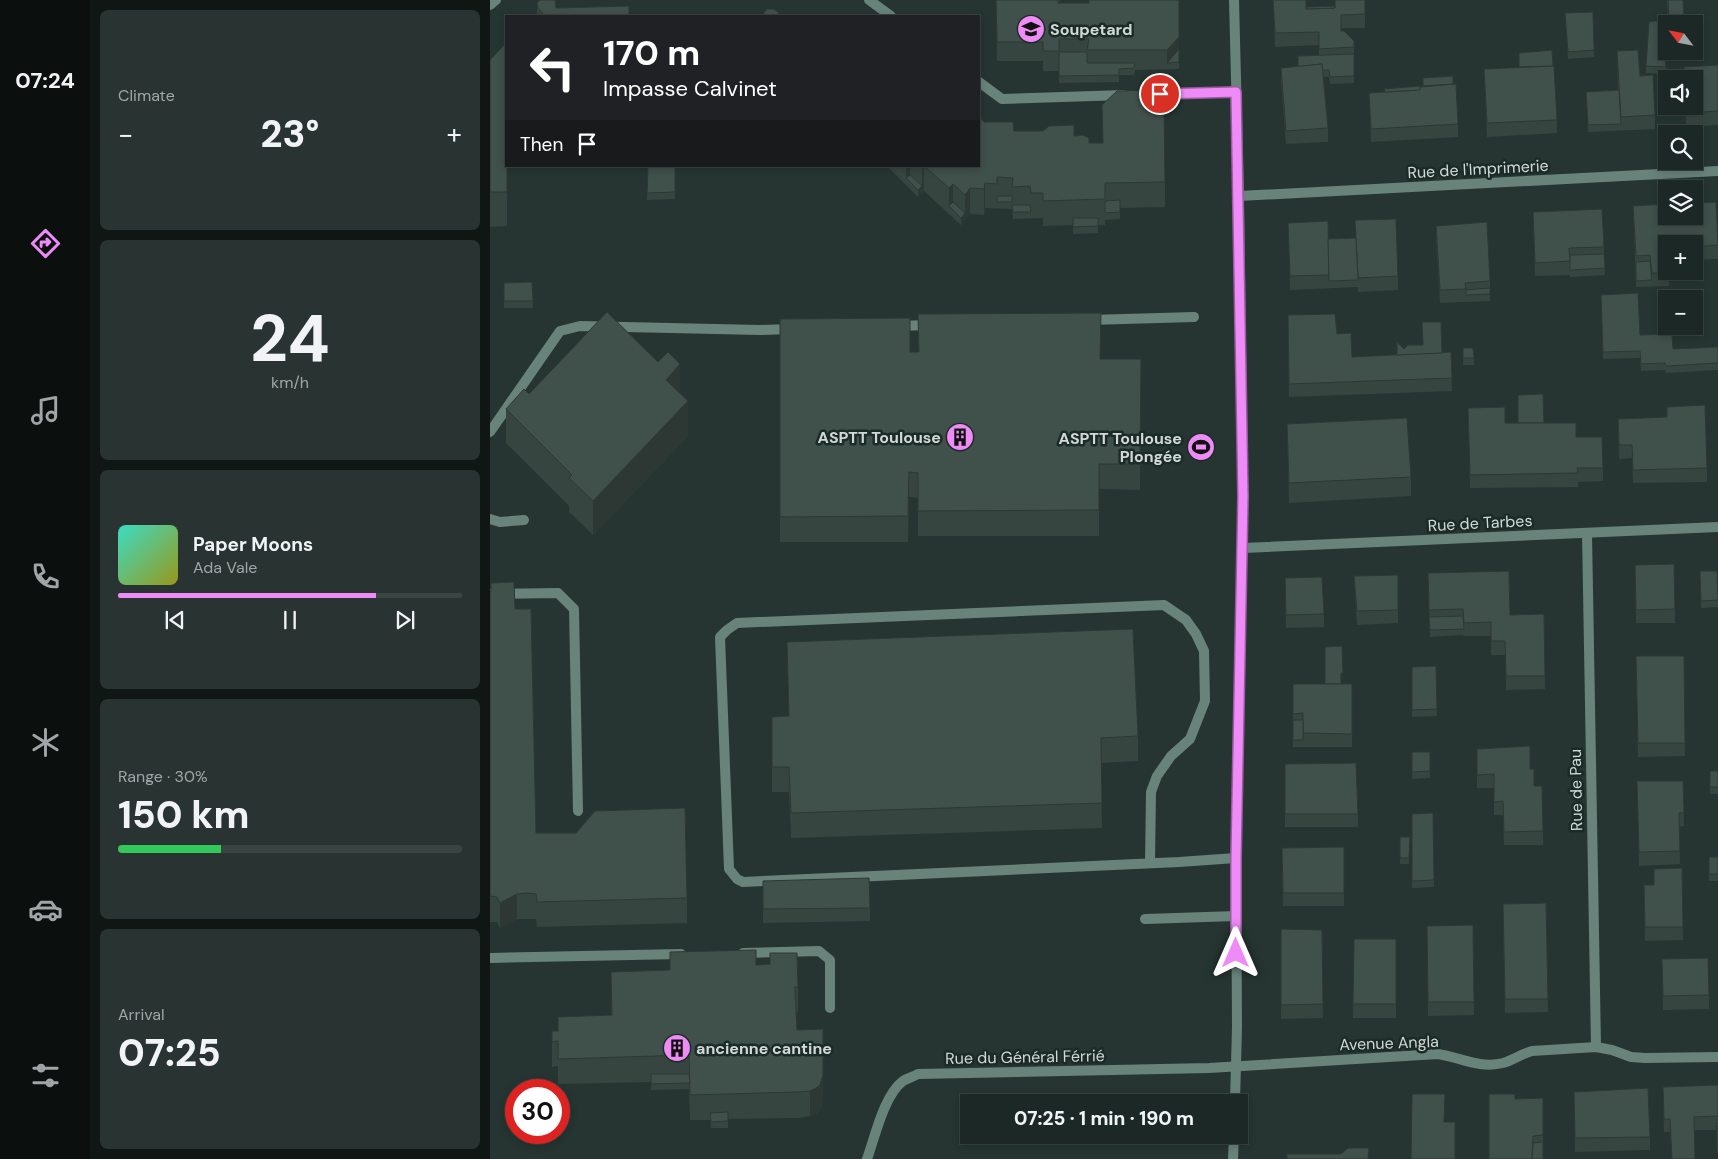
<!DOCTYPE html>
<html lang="en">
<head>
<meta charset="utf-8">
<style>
  :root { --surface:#1c2825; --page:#293432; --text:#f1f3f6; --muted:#a0a6a7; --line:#3a4442; --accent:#ef8bf7 }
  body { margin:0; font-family:"DM Sans",sans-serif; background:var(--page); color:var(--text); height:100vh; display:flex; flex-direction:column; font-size:19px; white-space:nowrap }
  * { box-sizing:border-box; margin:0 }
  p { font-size:16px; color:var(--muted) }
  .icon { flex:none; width:28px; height:28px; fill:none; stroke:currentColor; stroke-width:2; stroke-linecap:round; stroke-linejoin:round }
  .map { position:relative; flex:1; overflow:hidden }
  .details { display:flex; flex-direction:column; gap:10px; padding:10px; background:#0f1614; width:400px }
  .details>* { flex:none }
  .guide { position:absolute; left:15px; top:15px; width:475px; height:152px; border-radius:0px; box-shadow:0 2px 8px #0003,0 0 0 1px var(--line); background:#202124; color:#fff; overflow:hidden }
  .needle { width:32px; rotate:302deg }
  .buttons { position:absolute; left:1168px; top:15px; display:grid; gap:10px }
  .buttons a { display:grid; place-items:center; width:45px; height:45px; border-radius:0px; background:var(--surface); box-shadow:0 2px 8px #0003,0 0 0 1px var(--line); font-size:25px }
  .speed { position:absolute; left:15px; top:1079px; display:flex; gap:10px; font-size:25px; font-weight:700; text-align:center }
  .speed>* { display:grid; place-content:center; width:65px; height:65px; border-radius:50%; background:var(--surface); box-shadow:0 2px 8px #0003,0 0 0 1px var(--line); line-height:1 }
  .speed .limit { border:8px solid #d22; background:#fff; color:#111 }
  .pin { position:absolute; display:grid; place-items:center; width:42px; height:42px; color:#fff; margin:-21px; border:2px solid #fff; border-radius:50%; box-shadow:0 1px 5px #0007 }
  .me { position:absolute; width:55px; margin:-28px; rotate:0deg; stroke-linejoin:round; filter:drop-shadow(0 0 4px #0008) }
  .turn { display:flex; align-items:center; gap:18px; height:105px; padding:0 15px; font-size:22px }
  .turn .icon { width:65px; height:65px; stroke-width:2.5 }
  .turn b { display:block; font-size:35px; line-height:42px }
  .then { display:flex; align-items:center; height:48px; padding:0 15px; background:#0003; gap:10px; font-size:19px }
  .big { font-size:38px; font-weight:800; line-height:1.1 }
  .details .tile { flex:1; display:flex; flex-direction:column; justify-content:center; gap:8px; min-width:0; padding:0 18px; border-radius:8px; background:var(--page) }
  .details .dial { align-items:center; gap:0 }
  .dial b { font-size:65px; line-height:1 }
  .song { display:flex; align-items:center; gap:15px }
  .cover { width:60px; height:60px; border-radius:8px; background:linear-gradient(135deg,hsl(170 70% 55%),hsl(60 70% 35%)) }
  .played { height:5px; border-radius:2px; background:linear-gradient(90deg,var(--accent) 75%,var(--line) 75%) }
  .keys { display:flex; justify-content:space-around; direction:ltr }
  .heat { display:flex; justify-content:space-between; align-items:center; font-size:28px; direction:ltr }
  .charge { height:8px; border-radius:4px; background:linear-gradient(90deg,#34c759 30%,var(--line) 0) }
  .trip { position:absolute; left:470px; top:1094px; width:288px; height:50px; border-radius:0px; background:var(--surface); box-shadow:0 2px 8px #0003,0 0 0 1px var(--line); font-weight:800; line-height:50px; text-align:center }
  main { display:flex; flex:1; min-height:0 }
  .tab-bar { display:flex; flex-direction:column; width:90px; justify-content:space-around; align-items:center; background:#0b100f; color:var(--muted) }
  .tab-bar .icon { width:35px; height:35px }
  .tab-bar .selected { color:var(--accent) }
  .tab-bar b { font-size:22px; color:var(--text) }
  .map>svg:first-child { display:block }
</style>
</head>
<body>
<main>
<nav class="tab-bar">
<b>07:24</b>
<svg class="icon selected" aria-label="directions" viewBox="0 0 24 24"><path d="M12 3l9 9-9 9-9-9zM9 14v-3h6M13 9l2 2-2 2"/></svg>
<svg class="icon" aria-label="music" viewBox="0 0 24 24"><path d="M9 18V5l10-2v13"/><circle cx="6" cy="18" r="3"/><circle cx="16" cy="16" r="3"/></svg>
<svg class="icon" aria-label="phone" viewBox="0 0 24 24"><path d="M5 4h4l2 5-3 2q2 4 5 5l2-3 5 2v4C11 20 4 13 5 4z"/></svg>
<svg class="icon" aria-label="climate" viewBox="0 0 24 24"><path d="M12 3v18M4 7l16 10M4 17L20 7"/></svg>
<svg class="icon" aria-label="car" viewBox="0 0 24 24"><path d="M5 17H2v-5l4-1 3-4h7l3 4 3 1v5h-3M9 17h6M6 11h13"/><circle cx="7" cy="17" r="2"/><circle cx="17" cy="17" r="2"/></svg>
<svg class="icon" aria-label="filters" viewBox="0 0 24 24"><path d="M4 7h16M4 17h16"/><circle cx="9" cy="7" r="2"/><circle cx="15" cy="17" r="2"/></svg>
</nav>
<section class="details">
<div class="tile"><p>Climate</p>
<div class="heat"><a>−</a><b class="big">23°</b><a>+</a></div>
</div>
<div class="tile dial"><b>24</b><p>km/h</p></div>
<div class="tile">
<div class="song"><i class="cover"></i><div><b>Paper Moons</b><p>Ada Vale</p></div></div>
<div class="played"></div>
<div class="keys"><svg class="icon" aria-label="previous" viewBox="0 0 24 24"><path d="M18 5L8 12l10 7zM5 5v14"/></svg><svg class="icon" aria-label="pause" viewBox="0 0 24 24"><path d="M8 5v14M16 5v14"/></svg><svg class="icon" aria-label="next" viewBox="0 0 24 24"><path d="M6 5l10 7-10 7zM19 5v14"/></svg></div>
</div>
<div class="tile"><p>Range · 30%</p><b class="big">150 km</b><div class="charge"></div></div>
<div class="tile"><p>Arrival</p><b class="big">07:25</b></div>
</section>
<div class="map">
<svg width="1228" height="1159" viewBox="0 0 1228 1159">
  <rect width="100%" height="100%" fill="#263531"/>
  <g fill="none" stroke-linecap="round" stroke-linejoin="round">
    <g stroke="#67837a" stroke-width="10">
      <polyline points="599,320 704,317"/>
      <polyline points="407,326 440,325"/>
      <polyline points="0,432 70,331 90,326 270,330 302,329"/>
      <polyline points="0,519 10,522 34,520"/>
      <polyline points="0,594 68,593 84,609 88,811"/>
      <polyline points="660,863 661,792 667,776 681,756 700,739 715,701 714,651 706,634 696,620 674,605 247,623 237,630 230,637 239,869 247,879 253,882 689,862 746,858"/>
      <polyline points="655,919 746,916"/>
      <polyline points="253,953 329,951 340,960 340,1008"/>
      <polyline points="0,958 191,954"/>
    </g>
    <g stroke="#67837a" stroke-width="10">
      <polyline points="379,0 401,16"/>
      <polyline points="744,0 749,196 753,496 746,858 747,1027 745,1102"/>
      <polyline points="0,5 6,0"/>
      <polyline points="489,82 512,99 634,95"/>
      <polyline points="651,95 746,92"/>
      <polyline points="749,196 1228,171"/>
      <polyline points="1097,533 1106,1047"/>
      <polyline points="753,548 1228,527"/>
      <path d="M377,1159C385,1137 394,1095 413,1081C418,1078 423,1077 428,1074L719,1068L948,1054C969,1057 990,1069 1013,1063C1023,1060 1031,1054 1042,1051L1106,1047L1122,1050L1141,1057L1155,1058L1228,1057"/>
      <polyline points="743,1159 744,1135"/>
    </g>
  </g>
  <g fill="#374540">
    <polygon points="506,0 570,0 569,3 599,3 689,56 689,69 645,70 644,75 629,75 629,82 569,83 569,71 553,71 553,61 507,61"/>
    <polygon points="783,0 816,9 875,14 875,28 851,28 851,31 864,41 864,83 840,84 839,77 833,77 838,128 838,142 796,144 791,82 791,68 808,67 829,55 829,45 785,47"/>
    <polygon points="1177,0 1193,0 1194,24 1178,24"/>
    <polygon points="47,3 66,8 139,16 47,16"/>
    <polygon points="1103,12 1104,57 1078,59 1075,13"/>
    <polygon points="1127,51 1150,76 1165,115 1165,129 1098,132 1096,92 1128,90"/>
    <polygon points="0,60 17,167 17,226 0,227"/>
    <polygon points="1228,65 1228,125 1196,127 1195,106 1204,106 1204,79 1194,79 1194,67"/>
    <polygon points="1156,66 1176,67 1176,74 1156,73"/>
    <polygon points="994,69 1067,120 1067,133 997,137"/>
    <polygon points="963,84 968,124 968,137 881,142 879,93 894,92"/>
    <polygon points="612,117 675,182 675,207 630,208 630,219 615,220 615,225 608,225 608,233 583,234 583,225 553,226 553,218 523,219 522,209 495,208 494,215 480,214 471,225 434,191 428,197 397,166 489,166 494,122 524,131 584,136 599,143 613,143"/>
    <polygon points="185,166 185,199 157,200 158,167"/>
    <polygon points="1143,206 1228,245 1228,259 1204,260 1204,244 1176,244 1179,271 1179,286 1146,287"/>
    <polygon points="1043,212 1114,247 1115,275 1080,277 1080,275 1045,276"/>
    <polygon points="865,220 908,276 908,290 868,292 868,287 800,290 798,223 838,242 866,238"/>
    <polygon points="946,226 1000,281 1000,301 950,303 946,239"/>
    <polygon points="42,282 43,308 14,308 14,283"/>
    <polygon points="1111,302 1150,335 1183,349 1228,347 1228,370 1176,373 1175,370 1151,371 1150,358 1113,359"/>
    <polygon points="428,314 610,359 651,359 650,490 609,489 609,536 428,536 428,498 419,497 418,542 290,542 290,319 420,352 428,352"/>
    <polygon points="798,315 847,334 862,357 907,355 907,342 914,349 952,353 961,352 962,391 799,397"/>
    <polygon points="973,348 984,358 984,365 973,365"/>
    <polygon points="39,394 190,394 198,436 103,535 79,512 79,506 16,443 16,409"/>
    <polygon points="978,408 1015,423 1054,423 1086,437 1113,468 1113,481 1088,482 1088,487 980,488"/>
    <polygon points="1128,419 1217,468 1217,482 1143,483 1142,458 1129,459"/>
    <polygon points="797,424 921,477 921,496 799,503"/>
    <polygon points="1145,565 1185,609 1185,623 1146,623"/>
    <polygon points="1210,571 1228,591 1228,583 1228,607 1211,608"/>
    <polygon points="938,573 1020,615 1054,614 1055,689 1016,690 1015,655 1001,655 1001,636 974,636 973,635 940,637"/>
    <polygon points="908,575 908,623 867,625 864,576"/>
    <polygon points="795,578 834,614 834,627 796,628"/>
    <polygon points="0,591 25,609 46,833 197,898 197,923 47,927 46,919 27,919 10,928 7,922 0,922"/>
    <polygon points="297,642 648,736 648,761 611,763 612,828 301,838 299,792 282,792 282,717 299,716"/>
    <polygon points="835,647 853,680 851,680 851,684 862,684 862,747 803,747 803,684 835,684"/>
    <polygon points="1146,656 1194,656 1195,756 1148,757"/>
    <polygon points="946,666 947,716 922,717 922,667"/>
    <polygon points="987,749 1040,769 1044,786 1053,831 1053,845 1014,845 1013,815 1004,815 1004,788 987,788"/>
    <polygon points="922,752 940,752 940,778 922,779"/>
    <polygon points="795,764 868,814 868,827 795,827"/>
    <rect x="1220" y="771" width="8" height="23"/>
    <polygon points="1147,781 1193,781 1194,826 1189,827 1190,864 1149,866"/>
    <polygon points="943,813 944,887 922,888 922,814"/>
    <polygon points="910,837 920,837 919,864 910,864"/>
    <polygon points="854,847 854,906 793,906 792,848"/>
    <rect x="1219" y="857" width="9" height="24"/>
    <polygon points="1192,868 1193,940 1155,941 1154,885 1164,885"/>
    <polygon points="273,881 380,908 380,921 273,923"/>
    <polygon points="1056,903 1058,1012 1015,1013 1013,918"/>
    <polygon points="983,925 984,1015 938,1016 937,926"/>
    <polygon points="791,929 832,930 833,1018 791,1019"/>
    <polygon points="864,939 906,939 906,1018 863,1018"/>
    <polygon points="180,952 266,965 308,987 308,1012 306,1012 307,1030 333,1100 330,1110 326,1114 320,1116 308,1118 238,1119 238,1128 221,1128 220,1120 200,1120 199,1089 161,1090 161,1082 68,1084 68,1066 62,1067 62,1031 68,1031 68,1017 121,1015 121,972 180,970"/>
    <polygon points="1172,959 1219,995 1219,1009 1173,1010"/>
    <polygon points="1228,1085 1228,1153 1227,1153 1226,1130 1204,1130 1205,1159 1182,1159 1180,1132 1174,1132 1173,1087"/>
    <polygon points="1084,1092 1160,1137 1160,1150 1085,1152"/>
    <polygon points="1053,1098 1053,1159 999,1159 1025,1099"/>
  </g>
  <g fill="#2d3834">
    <polygon points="689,37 689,69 689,56 677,63 677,50"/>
    <polygon points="416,166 420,166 420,182 416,178"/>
    <polygon points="434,166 434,191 428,197 428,190 432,186 432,168"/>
    <polygon points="495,183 495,208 494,215 494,189"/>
    <polygon points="463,184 463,209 459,206 459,213 459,188"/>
    <polygon points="480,188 480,214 471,225 471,218 475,213 475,195"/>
    <polygon points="190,364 190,398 176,380"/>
    <polygon points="198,401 198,436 103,535 103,501"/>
    <rect x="851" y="673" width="2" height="7"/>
    <polygon points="27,894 27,919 10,928 10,903"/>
    <polygon points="333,1075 333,1100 330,1110 326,1114 320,1116 320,1091"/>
  </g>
  <g fill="#40504b" stroke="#2d3834">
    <polygon points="50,0 65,0 66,8 139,6 139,16 50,16 53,13 48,8 47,3"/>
    <polygon points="506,0 568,0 568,3 599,3 599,0 689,0 689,37 677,50 597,50 599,39 569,39 569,51 553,51 553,42 507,42"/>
    <polygon points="783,0 816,0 816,9 845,8 845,0 875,0 875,14 851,15 851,31 854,31 864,41 864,47 829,49 829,32 785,33"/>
    <polygon points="1178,0 1193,0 1194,19 1179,21"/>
    <polygon points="845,6 845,8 816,9 816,7"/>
    <polygon points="277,9 284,9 289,13 289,16 272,16 272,15"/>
    <polygon points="1103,12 1104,50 1078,52 1075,13"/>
    <polygon points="1172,20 1176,67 1156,66 1159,22"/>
    <polygon points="16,43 16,166 17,166 17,192 0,192 0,60"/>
    <polygon points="689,49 689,62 677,63"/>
    <polygon points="1062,50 1063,66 1029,67 1029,53"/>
    <polygon points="1148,50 1150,76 1163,75 1165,115 1131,117 1127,51"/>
    <polygon points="569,52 597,52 597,63 645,63 644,68 629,69 629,75 569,76"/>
    <polygon points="864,54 864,76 840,77 839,70 832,70 832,64 808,67 808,56"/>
    <polygon points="832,64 838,128 796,131 791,68"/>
    <polygon points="1228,65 1228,111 1196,113 1196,106 1204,106 1204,79 1194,79 1194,67"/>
    <polygon points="1064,66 1067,120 997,123 994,69"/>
    <polygon points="963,76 963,84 933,86 933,78"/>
    <polygon points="966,84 968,124 881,129 879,93 930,90 930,87"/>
    <polygon points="930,86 930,90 895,92 894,89"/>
    <polygon points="660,90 674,105 675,182 615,183 615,199 553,201 553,193 541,193 540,186 522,187 523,178 507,177 507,184 495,183 494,189 480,188 475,195 463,184 459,188 434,166 489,166 489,116 494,122 523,122 524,131 553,131 559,126 584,125 584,136 593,135 599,138 599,143 613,143 612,105 627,91"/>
    <polygon points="1129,90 1131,124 1098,125 1096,92"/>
    <polygon points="185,166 185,192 157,193 158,167"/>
    <polygon points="420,175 432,186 428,190 416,178"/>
    <rect x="507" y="196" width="15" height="6"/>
    <polygon points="630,200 630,212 615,213 615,201"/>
    <polygon points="463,202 475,213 471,218 459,206"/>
    <polygon points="1226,202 1228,245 1204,247 1204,244 1176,244 1176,271 1179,271 1179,273 1162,273 1160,255 1146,256 1143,206 1176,204 1176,216 1204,216 1204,203"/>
    <polygon points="522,205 540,205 541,212 523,212"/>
    <polygon points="1112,209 1114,247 1079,248 1080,261 1045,263 1043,212"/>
    <polygon points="583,218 608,218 608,226 583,227"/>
    <polygon points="906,219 908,276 868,278 865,220"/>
    <polygon points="838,221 839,275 800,276 798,223"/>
    <polygon points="997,222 1000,281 975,283 976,289 950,290 946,226"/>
    <polygon points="866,238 868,280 839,281 838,239"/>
    <polygon points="1114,254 1115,268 1080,270 1080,255"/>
    <polygon points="1160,261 1162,280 1146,281 1146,262"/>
    <polygon points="42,282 43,301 14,301 14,283"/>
    <polygon points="1000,288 1000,294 976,295 976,290"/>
    <polygon points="1148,293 1150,335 1182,334 1183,349 1228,347 1228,363 1176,366 1175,363 1151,364 1150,351 1113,352 1111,295"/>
    <polygon points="117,312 168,362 178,352 190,364 176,380 198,401 103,501 79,478 82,475 16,409 34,389 39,394"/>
    <polygon points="611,313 610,359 651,359 650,464 609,464 609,510 428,511 428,473 419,472 418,516 290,517 290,319 420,318 420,352 429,352 428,314"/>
    <polygon points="845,314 847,334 861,333 862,357 961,352 962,378 799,384 798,315"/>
    <polygon points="932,322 951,322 952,353 907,355 907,342 914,349 918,345 933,345"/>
    <polygon points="973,348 983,348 984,358 973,358"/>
    <polygon points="1053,394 1054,423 1028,423 1028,395"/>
    <polygon points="1215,405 1217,468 1143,470 1142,445 1129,445 1128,419 1177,417 1177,407"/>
    <polygon points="1015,407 1015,423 1086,423 1086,437 1112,437 1113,468 1087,468 1088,473 980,475 978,408"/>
    <polygon points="917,418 921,477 799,483 797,424"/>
    <polygon points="1184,564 1185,609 1146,610 1145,565"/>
    <polygon points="1019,571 1020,615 1054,614 1055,676 1016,676 1015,641 1001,641 1001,622 974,623 973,609 939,610 938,573"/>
    <polygon points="1210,571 1227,571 1228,600 1211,601"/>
    <polygon points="908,575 908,610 867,611 864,576"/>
    <polygon points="832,577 834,614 796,615 795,578"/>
    <polygon points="24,582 25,609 41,609 46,833 86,833 105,811 195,808 197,898 47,902 46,894 37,893 27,894 10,903 7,897 0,896 0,591 1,591 1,583"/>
    <polygon points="973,616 974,629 940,630 939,617"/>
    <polygon points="643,629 648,736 611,738 612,803 301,813 299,767 282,767 282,717 299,716 297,642"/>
    <polygon points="852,646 853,673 851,673 851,684 835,684 835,647"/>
    <polygon points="1146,656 1194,656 1195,743 1148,743"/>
    <polygon points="946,666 947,709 922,710 922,667"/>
    <polygon points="803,684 862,684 862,734 813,733 813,713 803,714"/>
    <rect x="803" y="720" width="10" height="20"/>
    <polygon points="1040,746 1040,769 1044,769 1044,786 1052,786 1053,831 1014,832 1013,801 1004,802 1004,774 987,775 987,749"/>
    <polygon points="922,752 940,752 940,771 922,772"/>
    <polygon points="866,763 868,814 795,814 795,764"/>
    <rect x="1220" y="771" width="8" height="16"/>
    <polygon points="1147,781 1193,781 1194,813 1189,813 1190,851 1149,852"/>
    <polygon points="943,813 944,880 922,881 922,814"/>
    <polygon points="910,837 920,837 919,858 910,858"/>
    <polygon points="854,847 854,893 793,893 792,848"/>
    <rect x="1219" y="857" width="9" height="17"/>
    <polygon points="1192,868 1193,927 1155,927 1154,885 1164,885 1164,869"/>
    <polygon points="379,878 380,908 273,909 273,881"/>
    <polygon points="1056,903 1058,999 1015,999 1013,904"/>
    <polygon points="983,925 984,1002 938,1002 937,926"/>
    <polygon points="791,929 832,930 833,1004 791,1005"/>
    <polygon points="864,939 906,939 906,1004 863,1004"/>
    <polygon points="266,950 266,965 280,964 280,953 307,953 308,987 305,987 307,1030 333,1029 333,1075 330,1085 326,1088 320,1091 308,1092 200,1095 199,1055 68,1059 68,1041 62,1042 62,1031 68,1031 68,1017 122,1015 121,972 180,970 180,952"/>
    <polygon points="1218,958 1219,995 1173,996 1172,959"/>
    <polygon points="161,1074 199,1074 200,1083 161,1084"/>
    <polygon points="1228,1085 1228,1116 1204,1117 1205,1159 1182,1159 1180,1119 1174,1119 1173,1087"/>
    <polygon points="1158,1088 1160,1137 1085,1138 1084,1092"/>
    <polygon points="922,1094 955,1094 954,1122 965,1122 965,1159 921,1159"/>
    <polygon points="999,1094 1025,1094 1025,1099 1053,1098 1053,1135 1043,1136 1042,1159 999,1159"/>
    <polygon points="238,1112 238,1121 221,1122 220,1113"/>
    <polygon points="1226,1123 1228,1123 1228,1146 1227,1146"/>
    <polygon points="1053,1142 1053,1159 1042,1159 1043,1143"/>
    <polygon points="858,1148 879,1148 878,1159 797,1159 797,1154 851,1154"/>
  </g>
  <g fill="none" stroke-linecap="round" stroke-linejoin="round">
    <g stroke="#9b5aa1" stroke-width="12">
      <polyline id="route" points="670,94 746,92 753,496 746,858 746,953"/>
    </g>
    <use href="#route" stroke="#ef8bf7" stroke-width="9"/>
  </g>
  <defs>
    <g id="school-disc" transform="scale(1.4375)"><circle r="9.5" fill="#ef8bf7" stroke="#1c2b27"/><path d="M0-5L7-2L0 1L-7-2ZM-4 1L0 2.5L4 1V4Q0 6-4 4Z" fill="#111"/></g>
    <g id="building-disc" transform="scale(1.4375)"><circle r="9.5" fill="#ef8bf7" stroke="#1c2b27"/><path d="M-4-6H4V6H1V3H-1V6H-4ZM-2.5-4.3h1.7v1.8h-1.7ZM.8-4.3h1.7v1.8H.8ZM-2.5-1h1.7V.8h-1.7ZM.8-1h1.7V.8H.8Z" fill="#111"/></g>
    <g id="stadium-disc" transform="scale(1.4375)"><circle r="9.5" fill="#ef8bf7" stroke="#1c2b27"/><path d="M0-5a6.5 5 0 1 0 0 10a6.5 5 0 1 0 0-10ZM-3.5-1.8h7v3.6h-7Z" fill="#111"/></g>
  </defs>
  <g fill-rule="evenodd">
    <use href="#school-disc" x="541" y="29"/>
    <use href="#building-disc" x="470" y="437"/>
    <use href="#stadium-disc" x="711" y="447"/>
    <use href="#building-disc" x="187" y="1048"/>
  </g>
  <g text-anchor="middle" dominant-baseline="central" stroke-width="5" stroke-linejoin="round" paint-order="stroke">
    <g font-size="16" font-weight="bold" fill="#d0d9d6" stroke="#1c2b27" text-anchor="start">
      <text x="560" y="29">Soupetard</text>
      <text x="451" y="437" text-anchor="end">ASPTT Toulouse</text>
      <text x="692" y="438" text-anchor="end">ASPTT Toulouse<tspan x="692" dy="18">Plongée</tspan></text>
      <text x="206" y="1048">ancienne cantine</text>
    </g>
    <g font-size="16" fill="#d0d9d6" stroke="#1c2b27">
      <text transform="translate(988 169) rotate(-3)">Rue de l'Imprimerie</text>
      <text transform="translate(990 523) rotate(-3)">Rue de Tarbes</text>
      <text transform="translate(1086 790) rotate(-91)">Rue de Pau</text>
      <text transform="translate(899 1043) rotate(-2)">Avenue Angla</text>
      <text transform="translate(535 1057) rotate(-1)">Rue du Général Férrié</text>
    </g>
  </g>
</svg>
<div class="buttons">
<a><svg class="needle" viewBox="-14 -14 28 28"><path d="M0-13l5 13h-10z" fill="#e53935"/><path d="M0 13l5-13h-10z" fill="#a0a6a7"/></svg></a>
<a><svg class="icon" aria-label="sound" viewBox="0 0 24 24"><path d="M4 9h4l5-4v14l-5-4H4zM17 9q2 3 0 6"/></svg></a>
<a><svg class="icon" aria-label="search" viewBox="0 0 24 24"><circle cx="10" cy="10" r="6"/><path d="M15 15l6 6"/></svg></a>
<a><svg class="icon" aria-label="layers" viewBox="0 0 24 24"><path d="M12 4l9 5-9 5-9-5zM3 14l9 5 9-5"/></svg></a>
<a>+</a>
<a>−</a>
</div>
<div class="speed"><div class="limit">30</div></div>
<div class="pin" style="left:670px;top:94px;background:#d93025"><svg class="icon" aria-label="arrive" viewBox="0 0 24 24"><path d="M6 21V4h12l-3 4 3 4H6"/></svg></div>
<svg class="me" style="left:746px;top:953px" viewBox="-20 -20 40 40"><path d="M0-17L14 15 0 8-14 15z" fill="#ef8bf7" stroke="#fff" stroke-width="4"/></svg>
<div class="trip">07:25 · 1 min · 190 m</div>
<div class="guide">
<div class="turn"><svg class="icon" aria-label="left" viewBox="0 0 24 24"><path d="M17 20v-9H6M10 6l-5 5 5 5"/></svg><div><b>170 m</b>Impasse Calvinet</div></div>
<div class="then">Then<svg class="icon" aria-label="arrive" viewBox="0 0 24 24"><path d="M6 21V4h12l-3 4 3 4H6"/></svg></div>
</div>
</div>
</main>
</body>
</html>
